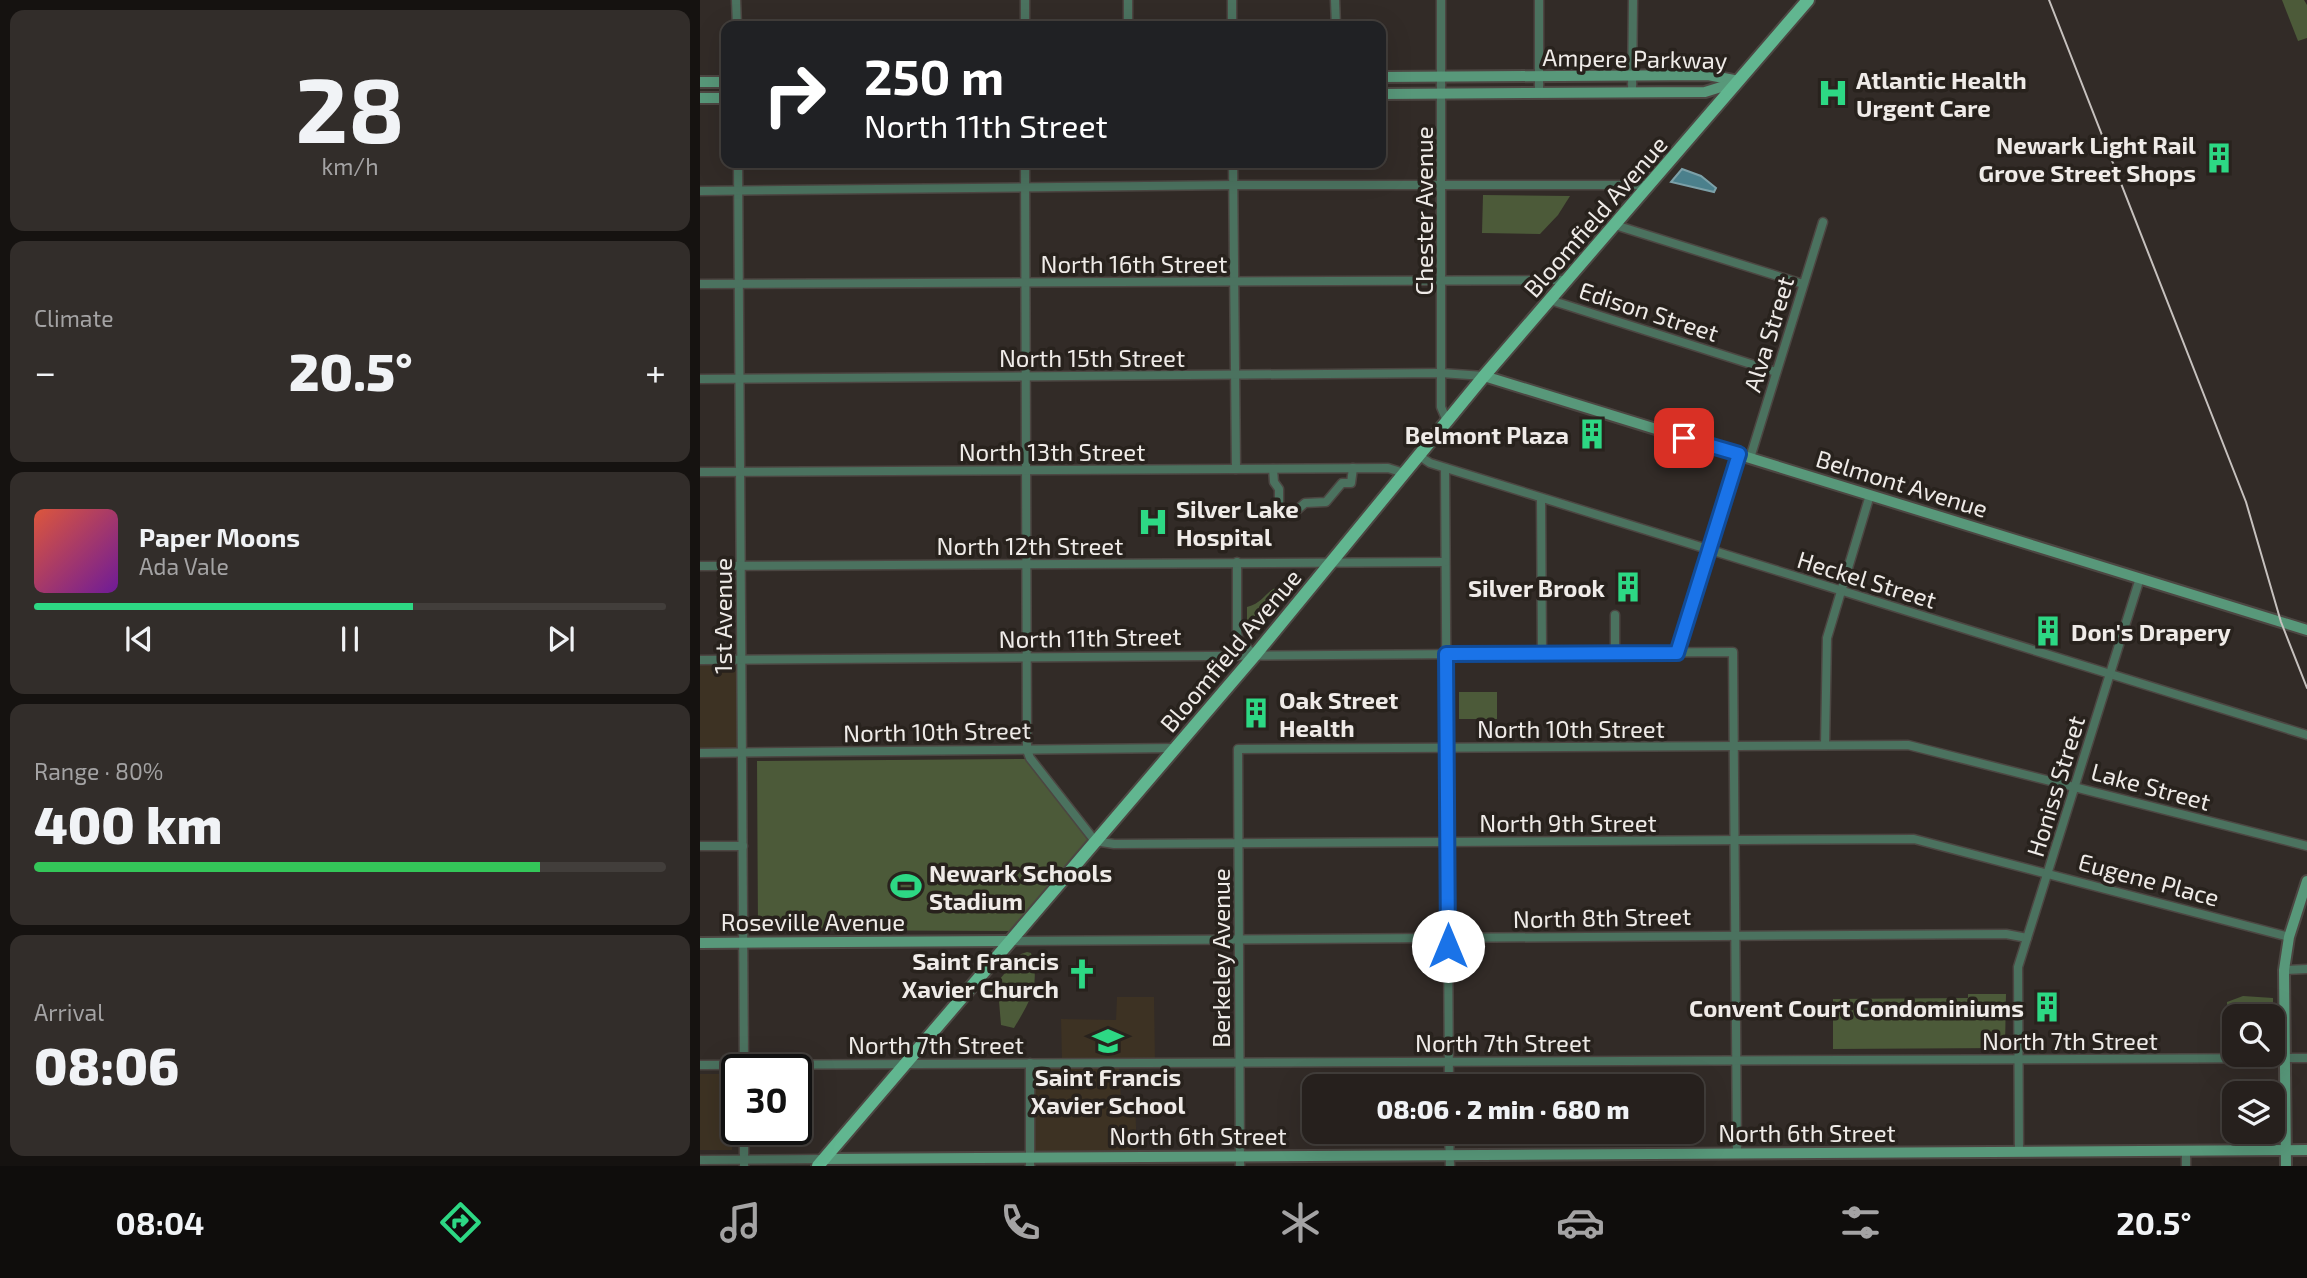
<!DOCTYPE html>
<html lang="en">
<head>
<meta charset="utf-8">
<style>
  :root { --surface:#26201d; --page:#322d2a; --text:#f1f3f6; --muted:#a4a3a4; --line:#423e3b; --accent:#2dd884 }
  body { margin:0; font-family:"Exo 2",sans-serif; background:var(--page); color:var(--text); height:100vh; display:flex; flex-direction:column; font-size:26px; white-space:nowrap }
  * { box-sizing:border-box; margin:0 }
  p { font-size:23px; color:var(--muted) }
  .icon { flex:none; width:38px; height:38px; fill:none; stroke:currentColor; stroke-width:2; stroke-linecap:round; stroke-linejoin:round }
  .map { position:relative; flex:1; overflow:hidden }
  .details { display:flex; flex-direction:column; gap:10px; padding:10px; background:#151210; width:700px }
  .details>* { flex:none }
  .guide { position:absolute; left:21px; top:21px; width:665px; height:147px; border-radius:14px; box-shadow:0 7px 28px #0002,0 0 0 2px var(--line); background:#202124; color:#fff; overflow:hidden }
  .buttons { position:absolute; left:1522px; top:1004px; display:grid; gap:14px }
  .buttons a { display:grid; place-items:center; width:63px; height:63px; border-radius:14px; background:var(--surface); box-shadow:0 7px 28px #0002,0 0 0 2px var(--line); font-size:35px }
  .speed { position:absolute; left:21px; top:1054px; display:flex; gap:14px; font-size:35px; font-weight:700; text-align:center }
  .speed>* { display:grid; place-content:center; width:91px; height:91px; border-radius:50%; background:var(--surface); box-shadow:0 7px 28px #0002,0 0 0 2px var(--line); line-height:1 }
  .speed .limit { border:4px solid #111; border-radius:10px; background:#fff; color:#111 }
  .pin { position:absolute; display:grid; place-items:center; width:60px; height:60px; color:#fff; margin:-30px; border-radius:14px; box-shadow:0 4px 10px #0006 }
  .me { position:absolute; width:77px; margin:-38px; rotate:0deg; stroke-linejoin:round; filter:drop-shadow(0 0 5px #0008) }
  .turn { display:flex; align-items:center; gap:24px; height:147px; padding:0 28px; font-size:32px }
  .turn .icon { width:91px; height:91px; stroke-width:2.5 }
  .turn b { display:block; font-size:49px; line-height:60px }
  .big { font-size:52px; font-weight:800; line-height:1.1 }
  .details .card { flex:1; display:flex; flex-direction:column; justify-content:center; gap:10px; min-width:0; padding:0 24px; border-radius:14px; background:var(--page) }
  .details .dial { align-items:center; gap:0 }
  .dial b { font-size:91px; line-height:1 }
  .song { display:flex; align-items:center; gap:21px }
  .cover { width:84px; height:84px; border-radius:10px; background:linear-gradient(135deg,hsl(10 70% 55%),hsl(280 70% 35%)) }
  .played { height:7px; border-radius:4px; background:linear-gradient(90deg,var(--accent) 60%,var(--line) 60%) }
  .keys { display:flex; justify-content:space-around; direction:ltr }
  .heat { display:flex; justify-content:space-between; align-items:center; font-size:38px; direction:ltr }
  .charge { height:10px; border-radius:5px; background:linear-gradient(90deg,#34c759 80%,var(--line) 0) }
  .trip { position:absolute; left:602px; top:1074px; width:402px; height:70px; border-radius:14px; background:var(--surface); box-shadow:0 7px 28px #0002,0 0 0 2px var(--line); font-weight:800; line-height:70px; text-align:center }
  .menu { display:flex; height:112px; justify-content:space-around; align-items:center; background:#0f0d0c; color:var(--muted) }
  .menu .icon { width:49px; height:49px }
  .menu .on { color:var(--accent) }
  .menu b { font-size:32px; color:var(--text) }
  main { display:flex; flex:1; min-height:0 }
  .map>svg:first-child { display:block }
</style>
</head>
<body>
<main>
<section class="details">
<div class="card dial"><b>28</b><p>km/h</p></div>
<div class="card"><p>Climate</p>
<div class="heat"><a>−</a><b class="big">20.5°</b><a>+</a></div>
</div>
<div class="card">
<div class="song"><i class="cover"></i><div><b>Paper Moons</b><p>Ada Vale</p></div></div>
<div class="played"></div>
<div class="keys"><svg class="icon" aria-label="previous" viewBox="0 0 24 24"><path d="M18 5L8 12l10 7zM5 5v14"/></svg><svg class="icon" aria-label="pause" viewBox="0 0 24 24"><path d="M8 5v14M16 5v14"/></svg><svg class="icon" aria-label="next" viewBox="0 0 24 24"><path d="M6 5l10 7-10 7zM19 5v14"/></svg></div>
</div>
<div class="card"><p>Range · 80%</p><b class="big">400 km</b><div class="charge"></div></div>
<div class="card"><p>Arrival</p><b class="big">08:06</b></div>
</section>
<div class="map">
<svg width="1607" height="1166" viewBox="0 0 1607 1166">
  <rect width="100%" height="100%" fill="#322b27"/>
  <g fill="#3d3223">
    <polygon points="0,661 41,661 40,751 0,752"/>
    <polygon points="417,997 454,997 455,1063 362,1061 361,1019 416,1020"/>
    <polygon points="331,1063 419,1065 421,1100 435,1100 437,1153 332,1155"/>
    <rect x="0" y="1074" width="32" height="76"/>
  </g>
  <g fill="#4c5a39">
    <polygon points="1582,0 1604,0 1607,5 1607,38 1598,41"/>
    <polygon points="783,195 870,196 858,215 840,234 782,233"/>
    <path d="M582,586L589,588L573,607L570,606L568,609L570,611L550,635L547,634V607C565,603 566,588 582,586Z"/>
    <rect x="759" y="692" width="38" height="27"/>
    <polygon points="327,759 390,841 311,940 310,931 58,930 57,761"/>
    <path d="M327,952L331,953C341,985 330,1001 314,1028L301,1025L299,1001L289,992L321,954Z"/>
    <polygon points="1268,994 1306,994 1305,1048 1133,1049 1133,999 1268,998"/>
    <polygon points="1543,996 1573,998 1573,1017 1535,1017 1533,1045 1529,1045 1527,1002"/>
  </g>
  <polygon fill="#4b808c" stroke="#7ca0a8" stroke-width="2" points="982,169 1001,176 1016,188 1014,192 971,182"/>
  <g fill="none" stroke-linecap="round" stroke-linejoin="round">
    <g stroke="#4c4642" stroke-width="11">
      <g id="street">
        <polyline points="36,0 37,26"/>
        <polyline points="325,0 325,26"/>
        <polyline points="532,0 532,26"/>
        <polyline points="635,0 636,26"/>
        <polyline points="741,0 741,407 747,421"/>
        <polyline points="839,0 839,93"/>
        <polyline points="428,26 428,0"/>
        <polyline points="932,92 933,0"/>
        <polyline points="38,163 44,1069"/>
        <polyline points="325,163 327,750 330,758 395,841 414,844 1214,839 1589,937"/>
        <polyline points="533,163 536,469"/>
        <polyline points="0,191 533,185 949,185"/>
        <polyline points="915,225 1103,284"/>
        <polyline points="0,284 868,280"/>
        <polyline points="850,300 1076,372"/>
        <polyline points="0,379 741,373 784,376"/>
        <polyline points="718,455 730,463 1607,735"/>
        <polyline points="1050,458 1123,222"/>
        <polyline points="745,468 749,1087"/>
        <polyline points="573,469 574,482 579,489 579,509 597,510 605,503 626,502 642,483 651,483 653,468"/>
        <polyline points="0,472 688,468 704,473"/>
        <polyline points="841,498 842,654"/>
        <polyline points="537,562 537,633 539,641 555,655"/>
        <polyline points="0,566 745,562"/>
        <polyline points="915,653 915,615"/>
        <polyline points="977,653 1039,454"/>
        <polyline points="0,660 1033,652 1037,1153"/>
        <polyline points="1125,745 1127,638 1170,495"/>
        <polyline points="0,753 475,748"/>
        <polyline points="0,846 43,846"/>
        <polyline points="310,941 1306,934 1327,938"/>
        <polyline points="1584,970 1607,969"/>
        <polyline points="330,1063 330,1166"/>
        <polyline points="0,1065 1607,1058"/>
        <polyline points="44,1129 44,1166"/>
        <polyline points="749,1132 750,1166"/>
        <polyline points="1319,1151 1318,967 1440,578"/>
        <polyline points="0,1160 124,1159"/>
        <polyline points="540,1166 538,749 1208,745 1607,846"/>
        <polyline points="1486,1166 1486,1151"/>
      </g>
    </g>
    <g stroke="#4c4642" stroke-width="14">
      <g id="secondary">
        <polyline points="681,77 1008,75 1039,81"/>
        <polyline points="0,82 26,82"/>
        <polyline points="681,94 1005,92 1037,82"/>
        <polyline points="0,98 26,98"/>
        <polyline points="784,376 1607,630"/>
        <polyline points="0,943 310,941"/>
        <polyline points="124,1159 1607,1150"/>
        <polyline points="1586,1166 1584,970 1589,937 1607,881"/>
      </g>
    </g>
    <g stroke="#4c4642" stroke-width="16">
      <polyline id="primary" points="118,1166 555,655 784,376 1108,0"/>
    </g>
    <use href="#street" stroke="#4b725f" stroke-width="8"/>
    <use href="#secondary" stroke="#58987a" stroke-width="10"/>
    <use href="#primary" stroke="#61b690" stroke-width="12"/>
    <polyline stroke="#c6c1be" stroke-width="2" points="1349,0 1546,502 1581,622 1607,688"/>
  </g>
  <g fill="none" stroke-linecap="round" stroke-linejoin="round">
    <g stroke="#114b97" stroke-width="18">
      <polyline id="route" points="748,946 746,654 977,653 1039,454 984,438"/>
    </g>
    <use href="#route" stroke="#1a73e8" stroke-width="12"/>
  </g>
  <defs>
    <g id="hospital-bare" transform="scale(2.415)"><path d="M-5-5h3v3.5h4V-5h3V5h-3V1.5h-4V5h-3Z" fill="#2dd884" stroke="#28221d" stroke-width="2.5" paint-order="stroke"/></g>
    <g id="building-bare" transform="scale(2.415)"><path d="M-4-6H4V6H1V3H-1V6H-4ZM-2.5-4.3h1.7v1.8h-1.7ZM.8-4.3h1.7v1.8H.8ZM-2.5-1h1.7V.8h-1.7ZM.8-1h1.7V.8H.8Z" fill="#2dd884" stroke="#28221d" stroke-width="2.5" paint-order="stroke"/></g>
    <g id="stadium-bare" transform="scale(2.415)"><path d="M0-5a6.5 5 0 1 0 0 10a6.5 5 0 1 0 0-10ZM-3.5-1.8h7v3.6h-7Z" fill="#2dd884" stroke="#28221d" stroke-width="2.5" paint-order="stroke"/></g>
    <g id="church-bare" transform="scale(2.415)"><path d="M-1.2-6h2.4v3.5h3.3v2.4h-3.3V6h-2.4V-.1h-3.3v-2.4h3.3Z" fill="#2dd884" stroke="#28221d" stroke-width="2.5" paint-order="stroke"/></g>
    <g id="school-bare" transform="scale(2.415)"><path d="M0-5L7-2L0 1L-7-2ZM-4 1L0 2.5L4 1V4Q0 6-4 4Z" fill="#2dd884" stroke="#28221d" stroke-width="2.5" paint-order="stroke"/></g>
  </defs>
  <g fill-rule="evenodd">
    <use href="#hospital-bare" x="1133" y="93"/>
    <use href="#building-bare" x="1519" y="158"/>
    <use href="#building-bare" x="892" y="434"/>
    <use href="#hospital-bare" x="453" y="522"/>
    <use href="#building-bare" x="928" y="587"/>
    <use href="#building-bare" x="1348" y="631"/>
    <use href="#building-bare" x="556" y="713"/>
    <use href="#stadium-bare" x="206" y="886"/>
    <use href="#church-bare" x="382" y="974"/>
    <use href="#building-bare" x="1347" y="1007"/>
    <use href="#school-bare" x="408" y="1041"/>
  </g>
  <g text-anchor="middle" dominant-baseline="central" stroke-width="7" stroke-linejoin="round" paint-order="stroke">
    <g font-size="24" fill="#efebe8" stroke="#28221d">
      <text transform="translate(935 58) rotate(1)">Ampere Parkway</text>
      <text transform="translate(723 211) rotate(-90)">Chester Avenue</text>
      <text transform="translate(895 216) rotate(-49)">Bloomfield Avenue</text>
      <text x="434" y="263">North 16th Street</text>
      <text transform="translate(949 311) rotate(18)">Edison Street</text>
      <text transform="translate(1068 334) rotate(-73)">Alva Street</text>
      <text x="392" y="357">North 15th Street</text>
      <text x="352" y="451">North 13th Street</text>
      <text transform="translate(1202 483) rotate(17)">Belmont Avenue</text>
      <text x="330" y="545">North 12th Street</text>
      <text transform="translate(1167 579) rotate(17)">Heckel Street</text>
      <text transform="translate(22 616) rotate(-90)">1st Avenue</text>
      <text transform="translate(390 637) rotate(-1)">North 11th Street</text>
      <text transform="translate(530 650) rotate(-50)">Bloomfield Avenue</text>
      <text x="871" y="728">North 10th Street</text>
      <text transform="translate(237 731) rotate(-1)">North 10th Street</text>
      <text transform="translate(1355 786) rotate(-73)">Honiss Street</text>
      <text transform="translate(1451 786) rotate(15)">Lake Street</text>
      <text x="868" y="822">North 9th Street</text>
      <text transform="translate(1449 879) rotate(15)">Eugene Place</text>
      <text transform="translate(902 917) rotate(-1)">North 8th Street</text>
      <text x="113" y="921">Roseville Avenue</text>
      <text transform="translate(520 958) rotate(-90)">Berkeley Avenue</text>
      <text x="1370" y="1040">North 7th Street</text>
      <text x="803" y="1042">North 7th Street</text>
      <text x="236" y="1044">North 7th Street</text>
      <text x="1107" y="1132">North 6th Street</text>
      <text x="498" y="1135">North 6th Street</text>
    </g>
    <g font-size="24" font-weight="bold" fill="#efebe8" stroke="#28221d" text-anchor="start">
      <text x="1156" y="79">Atlantic Health<tspan x="1156" dy="28">Urgent Care</tspan></text>
      <text x="1496" y="144" text-anchor="end">Newark Light Rail<tspan x="1496" dy="28">Grove Street Shops</tspan></text>
      <text x="869" y="434" text-anchor="end">Belmont Plaza</text>
      <text x="476" y="508">Silver Lake<tspan x="476" dy="28">Hospital</tspan></text>
      <text x="905" y="587" text-anchor="end">Silver Brook</text>
      <text x="1371" y="631">Don's Drapery</text>
      <text x="579" y="699">Oak Street<tspan x="579" dy="28">Health</tspan></text>
      <text x="229" y="872">Newark Schools<tspan x="229" dy="28">Stadium</tspan></text>
      <text x="359" y="960" text-anchor="end">Saint Francis<tspan x="359" dy="28">Xavier Church</tspan></text>
      <text x="1324" y="1007" text-anchor="end">Convent Court Condominiums</text>
      <text x="408" y="1076" text-anchor="middle">Saint Francis<tspan x="408" dy="28">Xavier School</tspan></text>
    </g>
  </g>
</svg>
<div class="buttons">
<a><svg class="icon" aria-label="search" viewBox="0 0 24 24"><circle cx="10" cy="10" r="6"/><path d="M15 15l6 6"/></svg></a>
<a><svg class="icon" aria-label="layers" viewBox="0 0 24 24"><path d="M12 4l9 5-9 5-9-5zM3 14l9 5 9-5"/></svg></a>
</div>
<div class="speed"><div class="limit">30</div></div>
<div class="pin" style="left:984px;top:438px;background:#d93025"><svg class="icon" aria-label="arrive" viewBox="0 0 24 24"><path d="M6 21V4h12l-3 4 3 4H6"/></svg></div>
<svg class="me" style="left:748px;top:946px" viewBox="-20 -20 40 40"><circle r="19" fill="#fff"/><path d="M0-13L10 11 0 6-10 11z" fill="#1a73e8"/></svg>
<div class="trip">08:06 · 2 min · 680 m</div>
<div class="guide">
<div class="turn"><svg class="icon" aria-label="right" viewBox="0 0 24 24"><path d="M7 20v-9h11M14 6l5 5-5 5"/></svg><div><b>250 m</b>North 11th Street</div></div>
</div>
</div>
</main>
<nav class="menu">
<b>08:04</b>
<svg class="icon on" aria-label="directions" viewBox="0 0 24 24"><path d="M12 3l9 9-9 9-9-9zM9 14v-3h6M13 9l2 2-2 2"/></svg>
<svg class="icon" aria-label="music" viewBox="0 0 24 24"><path d="M9 18V5l10-2v13"/><circle cx="6" cy="18" r="3"/><circle cx="16" cy="16" r="3"/></svg>
<svg class="icon" aria-label="phone" viewBox="0 0 24 24"><path d="M5 4h4l2 5-3 2q2 4 5 5l2-3 5 2v4C11 20 4 13 5 4z"/></svg>
<svg class="icon" aria-label="climate" viewBox="0 0 24 24"><path d="M12 3v18M4 7l16 10M4 17L20 7"/></svg>
<svg class="icon" aria-label="car" viewBox="0 0 24 24"><path d="M5 17H2v-5l4-1 3-4h7l3 4 3 1v5h-3M9 17h6M6 11h13"/><circle cx="7" cy="17" r="2"/><circle cx="17" cy="17" r="2"/></svg>
<svg class="icon" aria-label="filters" viewBox="0 0 24 24"><path d="M4 7h16M4 17h16"/><circle cx="9" cy="7" r="2"/><circle cx="15" cy="17" r="2"/></svg>
<b>20.5°</b>
</nav>
</body>
</html>
